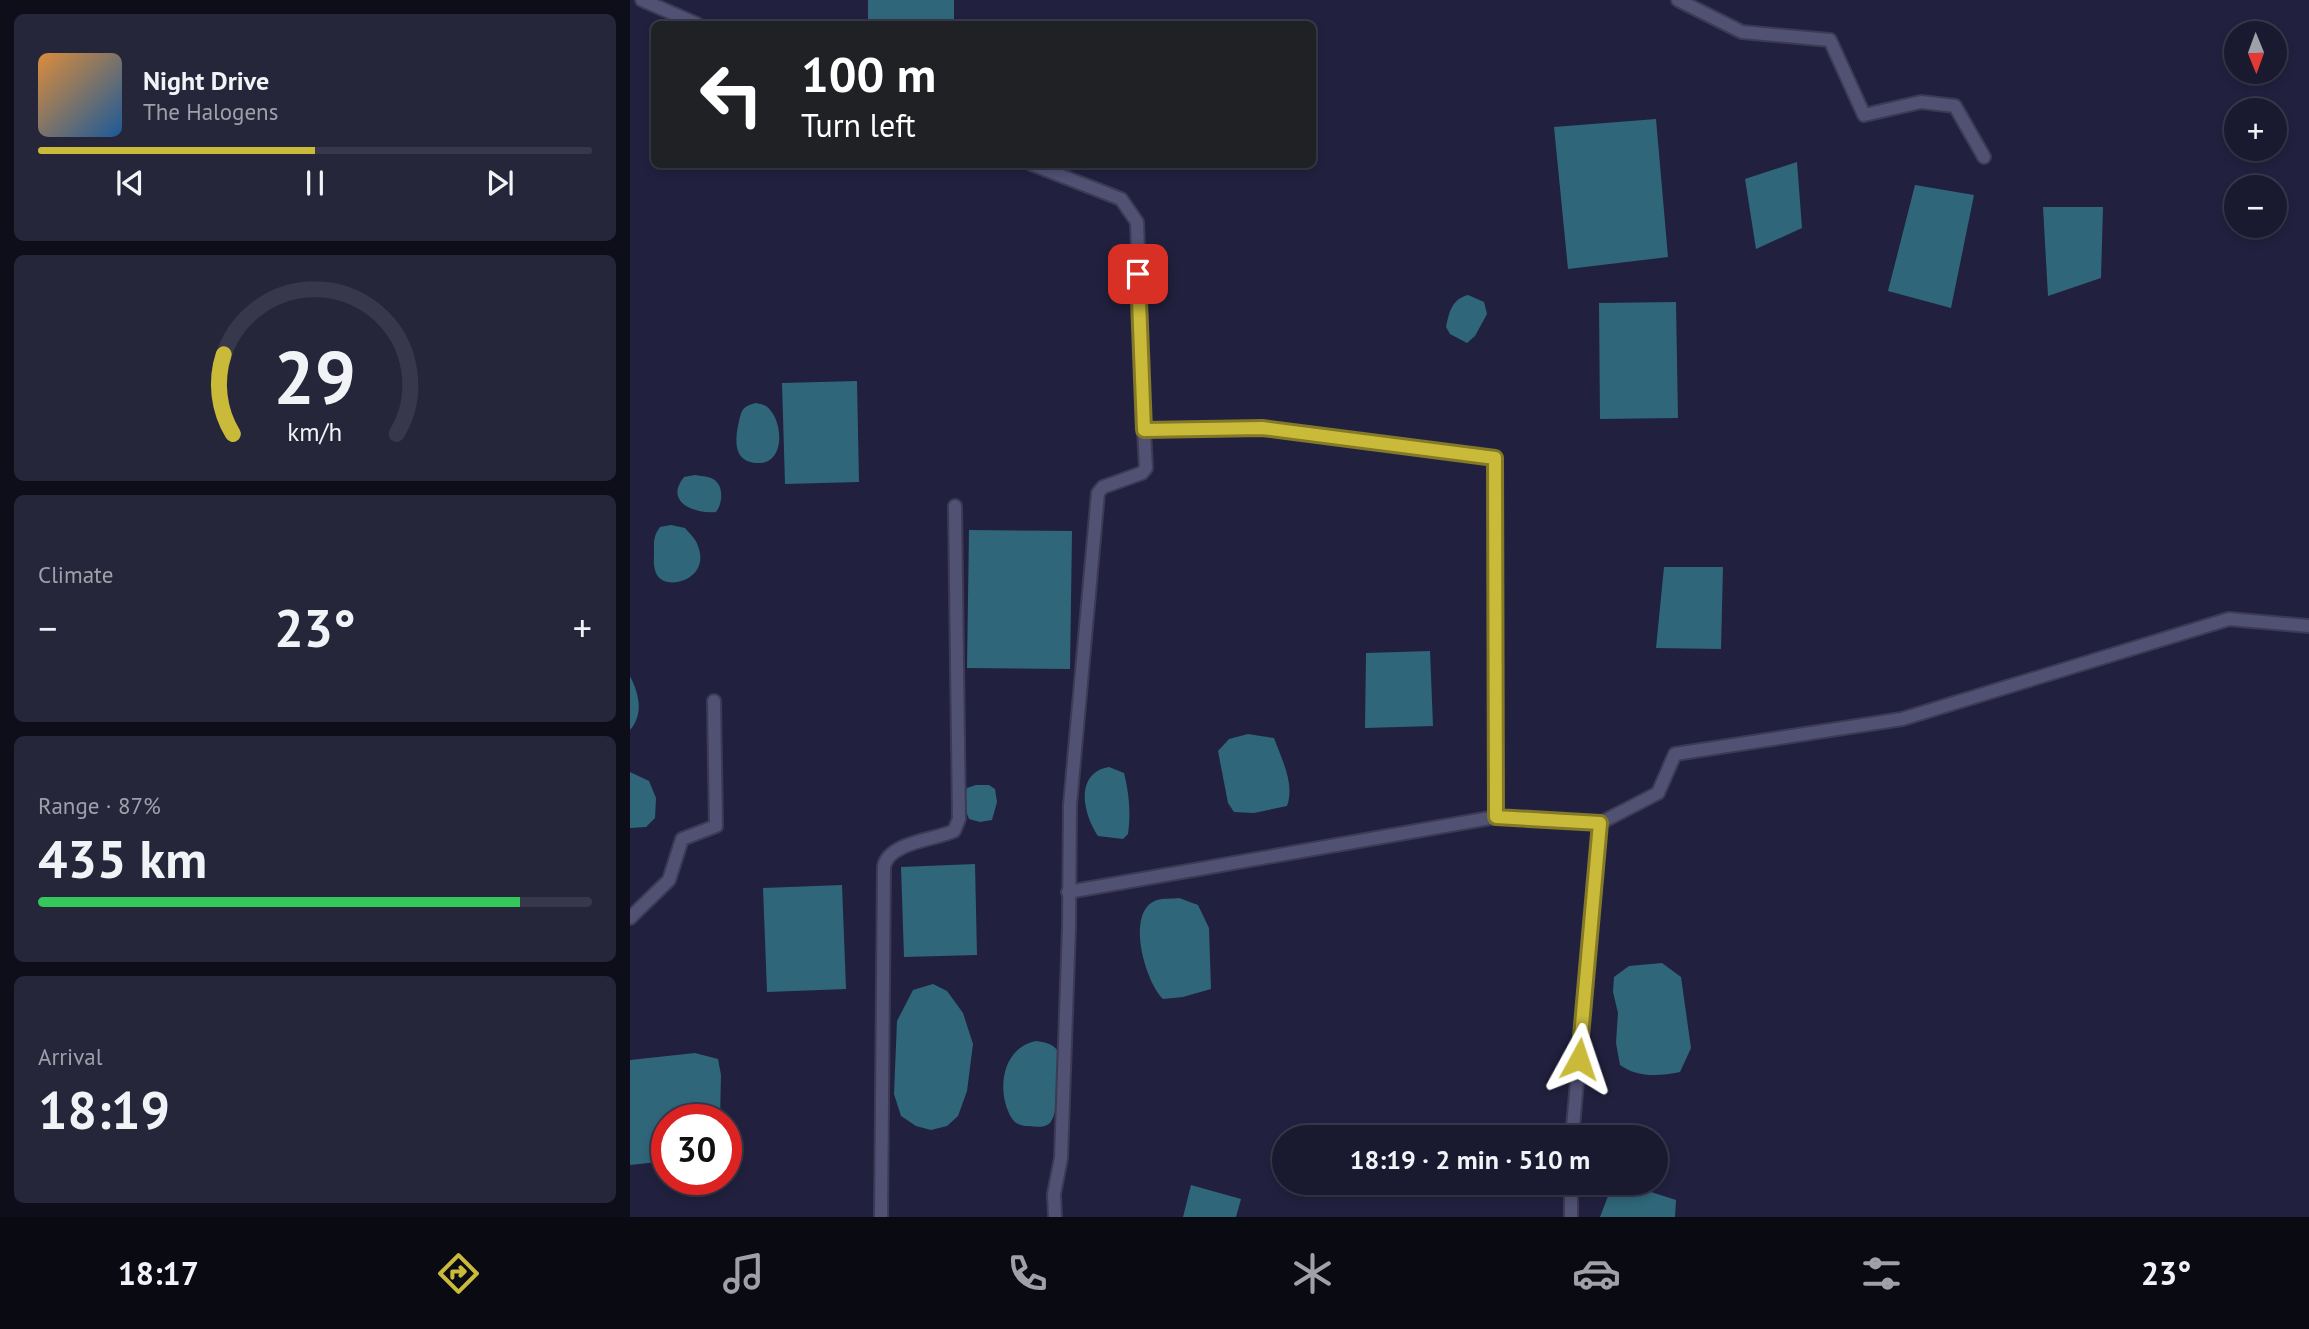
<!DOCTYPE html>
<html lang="en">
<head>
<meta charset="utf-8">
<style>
  :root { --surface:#19192f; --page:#26263b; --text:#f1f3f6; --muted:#9fa0aa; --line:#37384b; --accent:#c9ba3a }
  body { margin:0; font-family:"PT Sans",sans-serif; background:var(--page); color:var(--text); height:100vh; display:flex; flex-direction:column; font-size:26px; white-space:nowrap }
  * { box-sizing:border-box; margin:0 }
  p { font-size:23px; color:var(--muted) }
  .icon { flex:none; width:38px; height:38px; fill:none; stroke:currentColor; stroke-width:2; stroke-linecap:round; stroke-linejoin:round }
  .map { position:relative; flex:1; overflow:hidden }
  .side { display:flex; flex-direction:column; gap:14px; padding:14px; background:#0e0e1a; width:630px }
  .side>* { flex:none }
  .banner { position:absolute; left:21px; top:21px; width:665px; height:147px; border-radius:10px; box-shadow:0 4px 10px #0003,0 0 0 2px var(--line); background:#202124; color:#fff; overflow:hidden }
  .needle { width:46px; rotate:179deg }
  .controls { position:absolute; left:1594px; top:21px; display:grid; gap:14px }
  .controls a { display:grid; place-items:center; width:63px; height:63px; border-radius:50%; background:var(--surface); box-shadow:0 4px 10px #0003,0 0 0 2px var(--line); font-size:35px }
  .speed { position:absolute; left:21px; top:1104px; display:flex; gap:14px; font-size:35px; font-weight:700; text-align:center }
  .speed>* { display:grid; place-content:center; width:91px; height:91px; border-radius:50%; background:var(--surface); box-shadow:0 4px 10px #0003,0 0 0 2px var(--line); line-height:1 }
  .speed .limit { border:10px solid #d22; background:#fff; color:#111 }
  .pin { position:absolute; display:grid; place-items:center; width:60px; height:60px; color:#fff; margin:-30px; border-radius:14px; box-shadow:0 4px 10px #0006 }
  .me { position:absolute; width:77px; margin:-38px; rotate:5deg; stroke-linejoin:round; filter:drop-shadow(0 0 5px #0008) }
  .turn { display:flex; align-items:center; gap:24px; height:147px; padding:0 35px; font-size:32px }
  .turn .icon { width:91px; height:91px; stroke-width:2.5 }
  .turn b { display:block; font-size:49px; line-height:60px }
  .big { font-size:52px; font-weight:600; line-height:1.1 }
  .side .widget { flex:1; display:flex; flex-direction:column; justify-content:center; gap:10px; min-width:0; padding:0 24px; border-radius:10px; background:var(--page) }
  .side .dial { align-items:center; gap:0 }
  .dial svg { height:182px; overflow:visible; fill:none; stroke:var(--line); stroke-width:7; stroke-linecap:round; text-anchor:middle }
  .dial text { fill:var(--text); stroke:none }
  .song { display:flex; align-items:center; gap:21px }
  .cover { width:84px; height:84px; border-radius:10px; background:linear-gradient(135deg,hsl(30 70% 55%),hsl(210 70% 35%)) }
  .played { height:7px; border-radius:4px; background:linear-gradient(90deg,var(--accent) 50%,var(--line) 50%) }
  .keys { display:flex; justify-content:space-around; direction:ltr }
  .heat { display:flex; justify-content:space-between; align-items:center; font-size:38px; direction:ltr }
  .charge { height:10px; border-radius:5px; background:linear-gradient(90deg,#34c759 87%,var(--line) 0) }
  .trip { position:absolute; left:642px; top:1125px; width:396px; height:70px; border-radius:35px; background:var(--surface); box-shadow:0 4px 10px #0003,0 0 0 2px var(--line); font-weight:600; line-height:70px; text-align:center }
  .tab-bar { display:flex; height:112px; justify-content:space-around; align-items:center; background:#0a0a13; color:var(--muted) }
  .tab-bar .icon { width:49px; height:49px }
  .tab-bar .active { color:var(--accent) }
  .tab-bar b { font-size:32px; color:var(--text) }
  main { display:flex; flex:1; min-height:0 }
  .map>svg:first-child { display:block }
</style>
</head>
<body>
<main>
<section class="side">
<div class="widget">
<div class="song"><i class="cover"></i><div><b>Night Drive</b><p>The Halogens</p></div></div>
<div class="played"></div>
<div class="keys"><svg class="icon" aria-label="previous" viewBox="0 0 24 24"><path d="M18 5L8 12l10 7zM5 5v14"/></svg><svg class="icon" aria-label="pause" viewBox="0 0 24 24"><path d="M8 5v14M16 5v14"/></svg><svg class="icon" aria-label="next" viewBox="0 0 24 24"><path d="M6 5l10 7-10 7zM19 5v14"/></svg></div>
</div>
<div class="widget dial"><svg viewBox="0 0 100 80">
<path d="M14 69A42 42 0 1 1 86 69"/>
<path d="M14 69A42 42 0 0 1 10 34" stroke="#c9ba3a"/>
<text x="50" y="56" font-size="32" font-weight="700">29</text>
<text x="50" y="72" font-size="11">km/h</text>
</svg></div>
<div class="widget"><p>Climate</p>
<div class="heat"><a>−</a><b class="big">23°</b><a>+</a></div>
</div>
<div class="widget"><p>Range · 87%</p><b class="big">435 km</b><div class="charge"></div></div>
<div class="widget"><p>Arrival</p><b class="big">18:19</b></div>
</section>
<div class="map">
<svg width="1679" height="1217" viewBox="0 0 1679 1217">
  <rect width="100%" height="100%" fill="#21213f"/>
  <g fill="#2f6679">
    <rect x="238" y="0" width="86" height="24"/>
    <polygon points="1026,119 1038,257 938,269 924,127"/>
    <polygon points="1167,162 1172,228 1126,249 1115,179"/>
    <polygon points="1285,185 1344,195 1321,308 1258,291"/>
    <polygon points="1413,207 1473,207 1471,278 1418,296"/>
    <path d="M838,295L854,302L857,314L845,336L837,343L820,334L816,327C819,312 822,299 838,295Z"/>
    <polygon points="1046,302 1048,418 970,419 969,303"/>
    <polygon points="227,381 229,482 155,484 152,383"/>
    <path d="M126,403C127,403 135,405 136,406C153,418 156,461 131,463C106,464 104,446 108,426C109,422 110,415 112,411C115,406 121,404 126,403Z"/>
    <path d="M65,475C70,476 78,476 83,479C94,485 93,503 86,512C64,514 34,502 54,477Z"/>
    <path d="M41,525L55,528C59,533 66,539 68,546C81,579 37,592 27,575C23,568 24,560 24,553C24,541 23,537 30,527Z"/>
    <polygon points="339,530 442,531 440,669 337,668"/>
    <polygon points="1034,567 1093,567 1091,649 1026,648"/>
    <polygon points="800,651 803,726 735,728 736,653"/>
    <path d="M0,676C9,694 14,714 0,730Z"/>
    <path d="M618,734L644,738C652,760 665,784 657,806L624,813L604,812L598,803L588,751L599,739Z"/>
    <path d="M479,767L494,773C499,793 501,813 498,834L493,839L468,836C453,814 444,773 479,767Z"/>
    <polygon points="0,772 19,781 26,798 25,818 16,827 0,828"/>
    <path d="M346,785H359L365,789L367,802L362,820L350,822L339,819C335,809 333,798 337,788Z"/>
    <polygon points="345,864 347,955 274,957 271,867"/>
    <polygon points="212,885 216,989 137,992 133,888"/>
    <path d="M549,898L568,905L579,928L581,989L553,997L533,999C516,983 494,911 527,900C533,898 543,899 549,898Z"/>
    <path d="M1032,963L1051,977L1061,1048L1050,1072C1029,1076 1008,1078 990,1065L986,1043L988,1013L983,992L984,977L999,966Z"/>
    <polygon points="303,984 317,991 333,1013 343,1044 337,1091 328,1116 317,1126 301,1130 286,1126 271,1116 264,1094 267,1021 283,990"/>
    <path d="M406,1041C414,1042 425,1044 429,1053C433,1064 428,1115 420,1123C415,1128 406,1127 399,1126C391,1126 385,1124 381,1117C366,1090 372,1048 406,1041Z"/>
    <polygon points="65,1053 88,1059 91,1075 90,1120 37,1120 37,1161 0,1165 0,1060"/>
    <polygon points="983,1183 993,1183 1046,1200 1045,1217 970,1217"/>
    <polygon points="561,1185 611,1199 606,1217 553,1217"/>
  </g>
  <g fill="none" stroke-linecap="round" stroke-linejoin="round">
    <g stroke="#3c3a54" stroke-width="16">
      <g id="street">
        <polyline points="12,0 67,24"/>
        <polyline points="1048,0 1112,32 1200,40 1234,115 1291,102 1325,106 1354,157"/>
        <polyline points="401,164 491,199 507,222 514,430"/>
        <polyline points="438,892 866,817 970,823"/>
        <polyline points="0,918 39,880 52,839 86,826 84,701"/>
        <polyline points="942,1138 970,823 1028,793 1045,754 1272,719 1599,619 1679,626"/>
        <path d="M251,1217L254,866C260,842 304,840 324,831L329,819L325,506"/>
        <polyline points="425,1217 424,1194 431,1158 439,927 440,805 467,504 468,493 473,487 512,473 516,468 514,430 632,428 865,458 866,817"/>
        <polyline points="941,1217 941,1183"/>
      </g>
    </g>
    <use href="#street" stroke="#505173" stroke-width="12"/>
  </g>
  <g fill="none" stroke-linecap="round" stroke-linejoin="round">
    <g stroke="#837926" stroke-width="18">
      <polyline id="route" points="508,274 514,430 632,428 865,458 866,817 970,823 949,1059"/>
    </g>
    <use href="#route" stroke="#c9ba3a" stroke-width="12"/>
  </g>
</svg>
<div class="controls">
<a><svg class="needle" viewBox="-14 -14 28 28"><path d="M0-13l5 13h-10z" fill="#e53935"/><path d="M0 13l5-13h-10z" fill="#9fa0aa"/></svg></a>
<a>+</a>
<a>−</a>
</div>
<div class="speed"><div class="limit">30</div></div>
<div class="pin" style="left:508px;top:274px;background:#d93025"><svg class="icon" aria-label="arrive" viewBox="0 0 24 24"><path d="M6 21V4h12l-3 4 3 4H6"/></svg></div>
<svg class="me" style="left:949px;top:1059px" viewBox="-20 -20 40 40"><path d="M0-17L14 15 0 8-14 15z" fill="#c9ba3a" stroke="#fff" stroke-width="4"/></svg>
<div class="trip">18:19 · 2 min · 510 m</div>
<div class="banner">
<div class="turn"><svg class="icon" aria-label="left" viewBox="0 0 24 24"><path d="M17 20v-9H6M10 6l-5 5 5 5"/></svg><div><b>100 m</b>Turn left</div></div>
</div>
</div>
</main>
<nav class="tab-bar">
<b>18:17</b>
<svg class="icon active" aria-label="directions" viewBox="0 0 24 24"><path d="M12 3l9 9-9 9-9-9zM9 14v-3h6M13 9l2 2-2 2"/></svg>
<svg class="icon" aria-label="music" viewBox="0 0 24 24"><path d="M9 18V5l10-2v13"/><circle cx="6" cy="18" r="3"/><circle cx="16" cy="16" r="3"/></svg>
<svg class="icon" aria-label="phone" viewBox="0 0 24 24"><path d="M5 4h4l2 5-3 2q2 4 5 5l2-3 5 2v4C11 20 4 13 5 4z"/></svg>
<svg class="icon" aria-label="climate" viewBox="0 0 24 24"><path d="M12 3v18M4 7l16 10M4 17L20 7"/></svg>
<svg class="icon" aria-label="car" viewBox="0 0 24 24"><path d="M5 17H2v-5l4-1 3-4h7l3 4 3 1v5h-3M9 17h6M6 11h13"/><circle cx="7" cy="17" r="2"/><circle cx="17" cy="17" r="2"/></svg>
<svg class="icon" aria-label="filters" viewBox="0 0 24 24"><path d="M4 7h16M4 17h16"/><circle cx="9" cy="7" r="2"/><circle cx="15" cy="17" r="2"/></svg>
<b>23°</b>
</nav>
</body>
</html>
